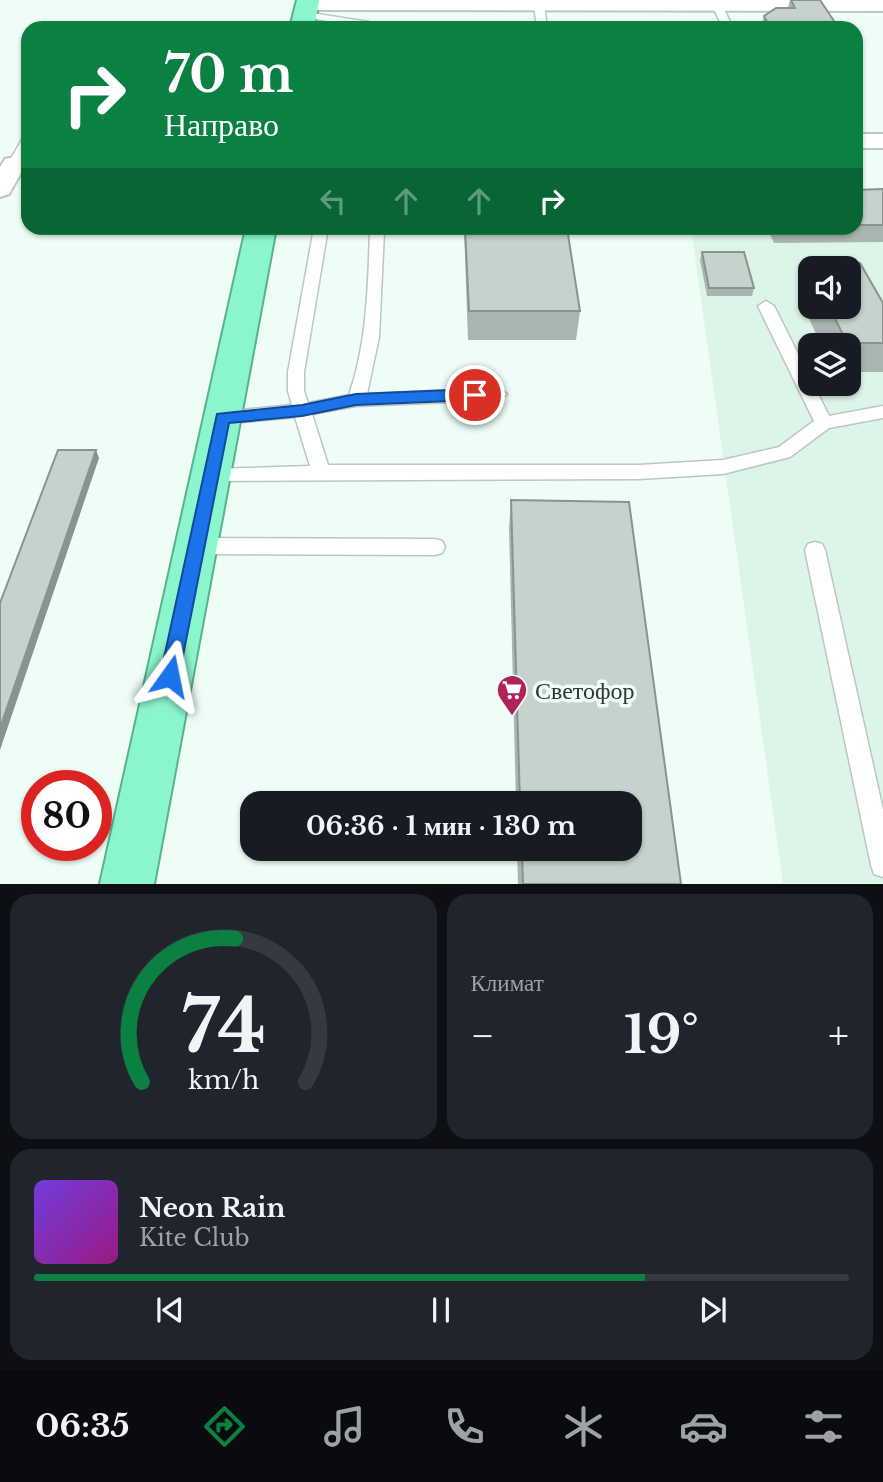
<!DOCTYPE html>
<html lang="ru">
<head>
<meta charset="utf-8">
<style>
  :root { --surface:#171b24; --page:#20242c; --text:#f1f3f6; --muted:#9ea1a6; --line:#363941; --accent:#0b8043 }
  body { margin:0; font-family:"Libre Baskerville",serif; background:var(--page); color:var(--text); height:100vh; display:flex; flex-direction:column; font-size:26px; white-space:nowrap }
  * { box-sizing:border-box; margin:0 }
  p { font-size:23px; color:var(--muted) }
  .icon { flex:none; width:38px; height:38px; fill:none; stroke:currentColor; stroke-width:2; stroke-linecap:round; stroke-linejoin:round }
  .map { position:relative; height:884px; overflow:hidden }
  .details { display:flex; flex-direction:column; gap:10px; padding:10px; background:#0d0f14; flex:1 }
  .details>* { flex:none }
  .banner { position:absolute; left:21px; top:21px; width:842px; height:214px; border-radius:21px; box-shadow:0 2px 5px #0004; background:#0b8043; color:#fff; overflow:hidden }
  .controls { position:absolute; left:798px; top:256px; display:grid; gap:14px }
  .controls a { display:grid; place-items:center; width:63px; height:63px; border-radius:14px; background:var(--surface); box-shadow:0 2px 5px #0004; font-size:35px }
  .speed { position:absolute; left:21px; top:770px; display:flex; gap:14px; font-size:35px; font-weight:700; text-align:center }
  .speed>* { display:grid; place-content:center; width:91px; height:91px; border-radius:50%; background:var(--surface); box-shadow:0 2px 5px #0004; line-height:1 }
  .speed .limit { border:10px solid #d22; background:#fff; color:#111 }
  .pin { position:absolute; display:grid; place-items:center; width:60px; height:60px; color:#fff; margin:-30px; border:4px solid #fff; border-radius:50%; box-shadow:0 2px 7px #0007 }
  .me { position:absolute; width:77px; margin:-38px; rotate:12deg; stroke-linejoin:round; filter:drop-shadow(0 0 5px #0008) }
  .turn { display:flex; align-items:center; gap:24px; height:147px; padding:0 28px; font-size:32px }
  .turn .icon { width:91px; height:91px; stroke-width:2.5 }
  .turn b { display:block; font-size:49px; line-height:60px }
  .lanes { display:flex; align-items:center; height:66px; padding:0 28px; background:#0003; justify-content:center; gap:35px; direction:ltr }
  .lanes .off { opacity:.35 }
  .big { font-size:52px; font-weight:700; line-height:1.1 }
  .details .widget { flex:1; display:flex; flex-direction:column; justify-content:center; gap:10px; min-width:0; padding:0 24px; border-radius:21px; background:var(--page) }
  .details .dial { align-items:center; gap:0 }
  .dial svg { height:182px; overflow:visible; fill:none; stroke:var(--line); stroke-width:7; stroke-linecap:round; text-anchor:middle }
  .dial text { fill:var(--text); stroke:none }
  .song { display:flex; align-items:center; gap:21px }
  .cover { width:84px; height:84px; border-radius:10px; background:linear-gradient(135deg,hsl(260 70% 55%),hsl(310 70% 35%)) }
  .played { height:7px; border-radius:4px; background:linear-gradient(90deg,var(--accent) 75%,var(--line) 75%) }
  .keys { display:flex; justify-content:space-around; direction:ltr }
  .heat { display:flex; justify-content:space-between; align-items:center; font-size:38px; direction:ltr }
  .details .tiles { flex:1; display:grid; gap:10px; grid-template-columns:1fr 1fr }
  .widget:last-child { grid-column:span 2 }
  .trip { position:absolute; left:240px; top:791px; width:402px; height:70px; border-radius:21px; background:var(--surface); box-shadow:0 2px 5px #0004; font-weight:700; line-height:70px; text-align:center }
  .tabs { display:flex; height:112px; justify-content:space-around; align-items:center; background:#090b0e; color:var(--muted) }
  .tabs .icon { width:49px; height:49px }
  .tabs .current { color:var(--accent) }
  .tabs b { font-size:32px; color:var(--text) }
  .map>svg:first-child { display:block }
</style>
</head>
<body>
<div class="map">
<svg width="883" height="884" viewBox="0 0 883 884">
  <rect width="100%" height="100%" fill="#eefdf6"/>
  <path fill="#ddf4e9" fill-rule="evenodd" d="M883,198V883H783L691,228H856ZM810,268H849V306H810ZM810,345H849V383H810Z"/>
  <g fill="none" stroke-linecap="round" stroke-linejoin="round">
    <g stroke="#bac8c1" stroke-width="3">
      <g id="service">
        <polygon points="539,2 544,5 547,28 537,28 534,5"/>
        <polygon points="717,2 722,5 733,28 723,28 712,5"/>
        <polygon points="305,12 369,22 377,28 301,17 301,13"/>
        <path d="M28,135C28,148 26,156 19,167H9L8,164L24,136Z"/>
        <path d="M314,228H328L304,372V391L308,403L349,395C367,343 368,287 370,232H353L346,228H493L486,232H384L379,337L367,394L499,388L507,394L499,400L356,406L312,414L328,465H639L723,460L779,447L814,421L758,306L766,301L774,306L829,416L883,406V418L829,428L790,457L723,474L639,479L205,481L202,476L205,471L211,469L310,466L295,417L222,424L213,418L222,412L292,405L288,391V372Z"/>
        <polygon points="196,538 435,539 442,541 445,547 442,553 435,555 196,554 189,552 186,546 189,540"/>
        <polygon points="815,542 822,544 825,550 883,810 883,877 874,874 871,865 805,550 808,544"/>
      </g>
    </g>
    <g stroke="#bac8c1" stroke-width="4">
      <g id="minor">
        <polygon points="300,0 883,0 883,11 307,10 300,8 297,4"/>
        <rect x="856" y="134" width="27" height="14"/>
        <polygon points="14,157 23,159 26,164 9,194 0,197 0,167 5,159"/>
      </g>
    </g>
    <g stroke="#58b28f" stroke-width="4">
      <g id="trunk">
        <polygon points="297,0 319,0 314,28 290,28"/>
        <polygon points="246,228 276,228 154,884 100,884"/>
      </g>
    </g>
    <use href="#service" fill="#fff" fill-rule="evenodd"/>
    <use href="#minor" fill="#fff" fill-rule="evenodd"/>
    <use href="#trunk" fill="#8bf6ce" fill-rule="evenodd"/>
  </g>
  <g fill="#a9b5af" fill-rule="evenodd">
    <polygon points="790,0 838,27 837,28 761,28 764,16 788,8"/>
    <polygon points="883,189 883,242 774,243 767,228 856,228 856,190"/>
    <polygon points="464,228 567,228 580,311 576,340 468,340"/>
    <polygon points="702,252 754,288 752,296 707,296 700,260"/>
    <path d="M808,265L883,303V372H849V345H821L798,294ZM810,268L849,306H810Z"/>
    <polygon points="511,500 681,884 518,884 517,849 630,849 630,803 516,803 509,528"/>
  </g>
  <polygon fill="#8a948f" points="96,450 99,458 0,750 0,728"/>
  <g fill="#c5d3cc" stroke="#8a948f" stroke-width="2">
    <polygon points="791,0 820,0 838,27 811,27 812,28 770,28 764,16 776,8 795,8"/>
    <polygon points="883,189 883,225 856,225 856,190"/>
    <polygon points="465,228 567,228 580,311 469,311"/>
    <polygon points="702,252 744,252 754,288 709,288"/>
    <polygon points="860,263 883,303 883,343 847,343 829,306 849,306 849,268 810,268 810,269 808,265"/>
    <polygon points="58,450 96,450 0,728 0,603"/>
    <polygon points="511,500 629,502 681,884 523,884 522,849 630,849 630,803 520,803"/>
  </g>
  <polygon fill="#1a73e8" stroke="#114b97" stroke-width="2" points="475,389 483,395 475,400 356,405 302,416 229,423 179,676 176,682 170,685 163,682 160,676 217,414 302,405 356,394"/>
  <defs>
    <g id="supermarket-pin" transform="scale(1.575)"><path d="M0 17L-7.5 6A9.5 9.5 0 1 1 7.5 6Z" fill="#b0225a" stroke="#eefdf6"/><path d="M-6-5.5h2.5l.6 2H6L4.5 2H-2.5L-4.4-4H-6ZM-1.5 3.2a1.3 1.3 0 1 0 .1 0ZM3 3.2a1.3 1.3 0 1 0 .1 0Z" fill="#fff"/></g>
  </defs>
  <g fill-rule="evenodd">
    <use href="#supermarket-pin" x="512" y="690"/>
  </g>
  <g text-anchor="middle" dominant-baseline="central" stroke-width="7" stroke-linejoin="round" paint-order="stroke">
    <g font-size="24" fill="#303633" stroke="#eefdf6" text-anchor="start">
      <text x="535" y="690">Светофор</text>
    </g>
  </g>
</svg>
<div class="controls">
<a><svg class="icon" aria-label="sound" viewBox="0 0 24 24"><path d="M4 9h4l5-4v14l-5-4H4zM17 9q2 3 0 6"/></svg></a>
<a><svg class="icon" aria-label="layers" viewBox="0 0 24 24"><path d="M12 4l9 5-9 5-9-5zM3 14l9 5 9-5"/></svg></a>
</div>
<div class="speed"><div class="limit">80</div></div>
<div class="pin" style="left:475px;top:395px;background:#d93025"><svg class="icon" aria-label="arrive" viewBox="0 0 24 24"><path d="M6 21V4h12l-3 4 3 4H6"/></svg></div>
<svg class="me" style="left:170px;top:676px" viewBox="-20 -20 40 40"><path d="M0-17L14 15 0 8-14 15z" fill="#1a73e8" stroke="#fff" stroke-width="4"/></svg>
<div class="trip">06:36 · 1 мин · 130 m</div>
<div class="banner">
<div class="turn"><svg class="icon" aria-label="right" viewBox="0 0 24 24"><path d="M7 20v-9h11M14 6l5 5-5 5"/></svg><div><b>70 m</b>Направо</div></div>
<div class="lanes"><svg class="icon off" aria-label="left" viewBox="0 0 24 24"><path d="M17 20v-9H6M10 6l-5 5 5 5"/></svg><svg class="icon off" aria-label="ahead" viewBox="0 0 24 24"><path d="M12 20V5M6 11l6-6 6 6"/></svg><svg class="icon off" aria-label="ahead" viewBox="0 0 24 24"><path d="M12 20V5M6 11l6-6 6 6"/></svg><svg class="icon" aria-label="right" viewBox="0 0 24 24"><path d="M7 20v-9h11M14 6l5 5-5 5"/></svg></div>
</div>
</div>
<section class="details">
<div class="tiles">
<div class="widget dial"><svg viewBox="0 0 100 80">
<path d="M14 69A42 42 0 1 1 86 69"/>
<path d="M14 69A42 42 0 0 1 55 6" stroke="#0b8043"/>
<text x="50" y="56" font-size="32" font-weight="700">74</text>
<text x="50" y="72" font-size="11">km/h</text>
</svg></div>
<div class="widget"><p>Климат</p>
<div class="heat"><a>−</a><b class="big">19°</b><a>+</a></div>
</div>
<div class="widget">
<div class="song"><i class="cover"></i><div><b>Neon Rain</b><p>Kite Club</p></div></div>
<div class="played"></div>
<div class="keys"><svg class="icon" aria-label="previous" viewBox="0 0 24 24"><path d="M18 5L8 12l10 7zM5 5v14"/></svg><svg class="icon" aria-label="pause" viewBox="0 0 24 24"><path d="M8 5v14M16 5v14"/></svg><svg class="icon" aria-label="next" viewBox="0 0 24 24"><path d="M6 5l10 7-10 7zM19 5v14"/></svg></div>
</div>
</div>
</section>
<nav class="tabs">
<b>06:35</b>
<svg class="icon current" aria-label="directions" viewBox="0 0 24 24"><path d="M12 3l9 9-9 9-9-9zM9 14v-3h6M13 9l2 2-2 2"/></svg>
<svg class="icon" aria-label="music" viewBox="0 0 24 24"><path d="M9 18V5l10-2v13"/><circle cx="6" cy="18" r="3"/><circle cx="16" cy="16" r="3"/></svg>
<svg class="icon" aria-label="phone" viewBox="0 0 24 24"><path d="M5 4h4l2 5-3 2q2 4 5 5l2-3 5 2v4C11 20 4 13 5 4z"/></svg>
<svg class="icon" aria-label="climate" viewBox="0 0 24 24"><path d="M12 3v18M4 7l16 10M4 17L20 7"/></svg>
<svg class="icon" aria-label="car" viewBox="0 0 24 24"><path d="M5 17H2v-5l4-1 3-4h7l3 4 3 1v5h-3M9 17h6M6 11h13"/><circle cx="7" cy="17" r="2"/><circle cx="17" cy="17" r="2"/></svg>
<svg class="icon" aria-label="filters" viewBox="0 0 24 24"><path d="M4 7h16M4 17h16"/><circle cx="9" cy="7" r="2"/><circle cx="15" cy="17" r="2"/></svg>
</nav>
</body>
</html>
